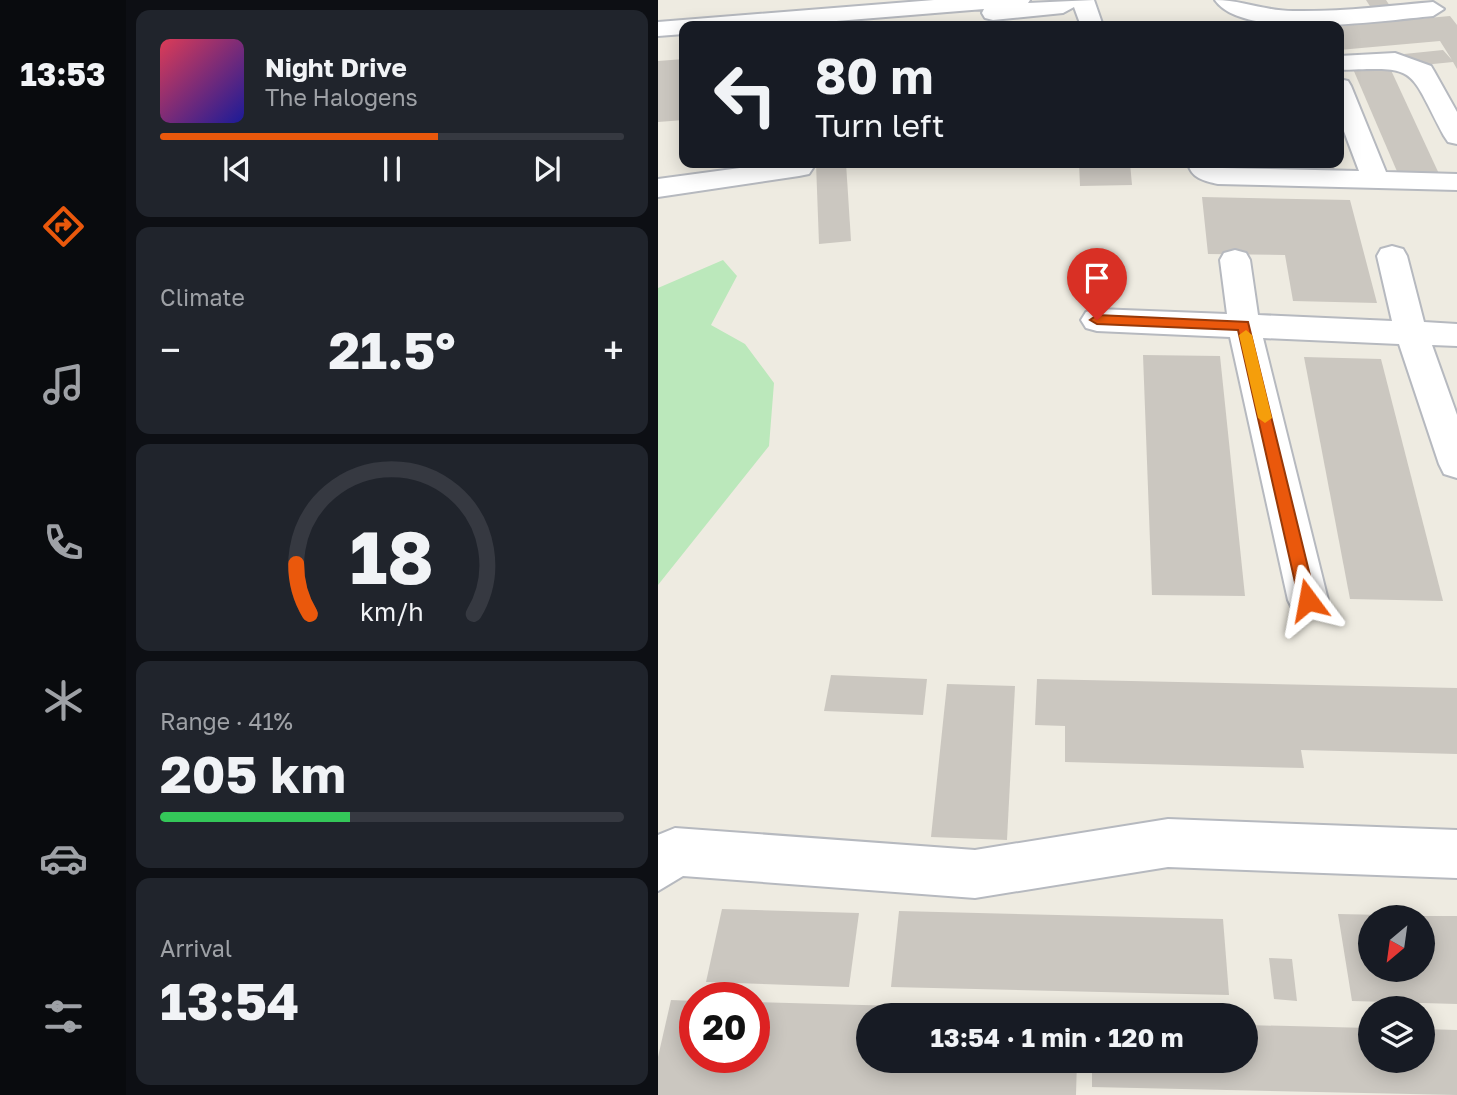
<!DOCTYPE html>
<html lang="en">
<head>
<meta charset="utf-8">
<style>
  :root { --surface:#171b24; --page:#20242c; --text:#f1f3f6; --muted:#9ea1a6; --line:#363941; --accent:#ea580c }
  body { margin:0; font-family:"Golos Text",sans-serif; background:var(--page); color:var(--text); height:100vh; display:flex; flex-direction:column; font-size:26px; white-space:nowrap }
  * { box-sizing:border-box; margin:0 }
  p { font-size:23px; color:var(--muted) }
  .icon { flex:none; width:38px; height:38px; fill:none; stroke:currentColor; stroke-width:2; stroke-linecap:round; stroke-linejoin:round }
  .map { position:relative; flex:1; overflow:hidden }
  .sheet { display:flex; flex-direction:column; gap:10px; padding:10px; background:#0d0f14; width:532px }
  .sheet>* { flex:none }
  .banner { position:absolute; left:21px; top:21px; width:665px; height:147px; border-radius:14px; box-shadow:0 4px 18px #0003; background:#171b24; color:var(--text); overflow:hidden }
  .needle { width:46px; rotate:209deg }
  .tools { position:absolute; left:700px; top:905px; display:grid; gap:14px }
  .tools a { display:grid; place-items:center; width:77px; height:77px; border-radius:50%; background:var(--surface); box-shadow:0 4px 18px #0003; font-size:35px }
  .speed { position:absolute; left:21px; top:982px; display:flex; gap:14px; font-size:35px; font-weight:700; text-align:center }
  .speed>* { display:grid; place-content:center; width:91px; height:91px; border-radius:50%; background:var(--surface); box-shadow:0 4px 18px #0003; line-height:1 }
  .speed .limit { border:10px solid #d22; background:#fff; color:#111 }
  .pin { position:absolute; display:grid; place-items:center; width:60px; height:60px; color:#fff; margin:-72px -30px; border-radius:50% 50% 50% 0; rotate:-45deg; box-shadow:0 0 7px #0007 }
  .pin .icon { rotate:45deg }
  .me { position:absolute; width:77px; margin:-38px; rotate:347deg; stroke-linejoin:round; filter:drop-shadow(0 0 5px #0008) }
  .turn { display:flex; align-items:center; gap:24px; height:147px; padding:0 21px; font-size:32px }
  .turn .icon { width:91px; height:91px; stroke-width:2.5 }
  .turn b { display:block; font-size:49px; line-height:60px }
  .big { font-size:52px; font-weight:700; line-height:1.1 }
  .sheet .widget { flex:1; display:flex; flex-direction:column; justify-content:center; gap:10px; min-width:0; padding:0 24px; border-radius:14px; background:var(--page) }
  .sheet .dial { align-items:center; gap:0 }
  .dial svg { height:182px; overflow:visible; fill:none; stroke:var(--line); stroke-width:7; stroke-linecap:round; text-anchor:middle }
  .dial text { fill:var(--text); stroke:none }
  .song { display:flex; align-items:center; gap:21px }
  .cover { width:84px; height:84px; border-radius:10px; background:linear-gradient(135deg,hsl(350 70% 55%),hsl(240 70% 35%)) }
  .played { height:7px; border-radius:4px; background:linear-gradient(90deg,var(--accent) 60%,var(--line) 60%) }
  .keys { display:flex; justify-content:space-around; direction:ltr }
  .heat { display:flex; justify-content:space-between; align-items:center; font-size:38px; direction:ltr }
  .charge { height:10px; border-radius:5px; background:linear-gradient(90deg,#34c759 41%,var(--line) 0) }
  .trip { position:absolute; left:198px; top:1003px; width:402px; height:70px; border-radius:35px; background:var(--surface); box-shadow:0 4px 18px #0003; font-weight:700; line-height:70px; text-align:center }
  main { display:flex; flex:1; min-height:0 }
  .tabs { display:flex; flex-direction:column; width:126px; justify-content:space-around; align-items:center; background:#090b0e; color:var(--muted) }
  .tabs .icon { width:49px; height:49px }
  .tabs .selected { color:var(--accent) }
  .tabs b { font-size:32px; color:var(--text) }
  .map>svg:first-child { display:block }
</style>
</head>
<body>
<main>
<nav class="tabs">
<b>13:53</b>
<svg class="icon selected" aria-label="directions" viewBox="0 0 24 24"><path d="M12 3l9 9-9 9-9-9zM9 14v-3h6M13 9l2 2-2 2"/></svg>
<svg class="icon" aria-label="music" viewBox="0 0 24 24"><path d="M9 18V5l10-2v13"/><circle cx="6" cy="18" r="3"/><circle cx="16" cy="16" r="3"/></svg>
<svg class="icon" aria-label="phone" viewBox="0 0 24 24"><path d="M5 4h4l2 5-3 2q2 4 5 5l2-3 5 2v4C11 20 4 13 5 4z"/></svg>
<svg class="icon" aria-label="climate" viewBox="0 0 24 24"><path d="M12 3v18M4 7l16 10M4 17L20 7"/></svg>
<svg class="icon" aria-label="car" viewBox="0 0 24 24"><path d="M5 17H2v-5l4-1 3-4h7l3 4 3 1v5h-3M9 17h6M6 11h13"/><circle cx="7" cy="17" r="2"/><circle cx="17" cy="17" r="2"/></svg>
<svg class="icon" aria-label="filters" viewBox="0 0 24 24"><path d="M4 7h16M4 17h16"/><circle cx="9" cy="7" r="2"/><circle cx="15" cy="17" r="2"/></svg>
</nav>
<section class="sheet">
<div class="widget">
<div class="song"><i class="cover"></i><div><b>Night Drive</b><p>The Halogens</p></div></div>
<div class="played"></div>
<div class="keys"><svg class="icon" aria-label="previous" viewBox="0 0 24 24"><path d="M18 5L8 12l10 7zM5 5v14"/></svg><svg class="icon" aria-label="pause" viewBox="0 0 24 24"><path d="M8 5v14M16 5v14"/></svg><svg class="icon" aria-label="next" viewBox="0 0 24 24"><path d="M6 5l10 7-10 7zM19 5v14"/></svg></div>
</div>
<div class="widget"><p>Climate</p>
<div class="heat"><a>−</a><b class="big">21.5°</b><a>+</a></div>
</div>
<div class="widget dial"><svg viewBox="0 0 100 80">
<path d="M14 69A42 42 0 1 1 86 69"/>
<path d="M14 69A42 42 0 0 1 8 47" stroke="#ea580c"/>
<text x="50" y="56" font-size="32" font-weight="700">18</text>
<text x="50" y="72" font-size="11">km/h</text>
</svg></div>
<div class="widget"><p>Range · 41%</p><b class="big">205 km</b><div class="charge"></div></div>
<div class="widget"><p>Arrival</p><b class="big">13:54</b></div>
</section>
<div class="map">
<svg width="799" height="1095" viewBox="0 0 799 1095">
  <rect width="100%" height="100%" fill="#eeebe1"/>
  <polygon fill="#bbe8bb" points="65,260 79,276 53,325 87,344 116,383 111,446 0,585 0,288"/>
  <g fill="#cbc7c0">
    <polygon points="708,0 728,0 734,9 715,11"/>
    <polygon points="792,16 799,25 799,69 795,62 755,66 746,54 785,50 794,60 782,41 681,50 681,26"/>
    <polygon points="26,59 26,120 0,122 0,61"/>
    <polygon points="732,68 782,176 741,176 695,69"/>
    <polygon points="158,163 188,163 193,241 161,244"/>
    <polygon points="421,163 472,163 474,185 422,186"/>
    <polygon points="647,163 674,163 678,172 650,172"/>
    <polygon points="544,197 692,200 719,303 635,301 627,255 550,254"/>
    <polygon points="485,355 562,356 587,596 494,595"/>
    <polygon points="646,357 723,359 785,601 692,599"/>
    <polygon points="173,675 269,679 265,715 166,711"/>
    <polygon points="379,679 799,688 799,754 643,750 646,768 407,762 407,726 377,725"/>
    <polygon points="289,684 357,686 349,840 273,837"/>
    <polygon points="64,909 201,913 191,987 48,982"/>
    <polygon points="241,911 565,919 571,995 233,987"/>
    <polygon points="680,914 727,915 712,917 712,970 765,970 765,916 799,916 799,1004 694,1001"/>
    <polygon points="611,958 634,959 639,1001 616,999"/>
    <polygon points="13,1000 37,1001 37,1057 96,1057 96,1002 420,1011 420,1015 210,1015 210,1060 419,1060 418,1095 0,1095 0,1057"/>
    <polygon points="588,1025 712,1028 712,1060 765,1060 765,1029 799,1030 799,1095 434,1087 434,1060 588,1060"/>
  </g>
  <g fill="none" stroke-linecap="round" stroke-linejoin="round">
    <g stroke="#b6b9bf" stroke-width="4">
      <g id="minor">
        <polygon points="276,0 372,0 370,3 436,0 445,26 423,26 416,7 405,13 335,20 327,18 324,13 326,9 117,26 26,26 26,34 0,36 0,22"/>
        <path d="M557,0C584,0 607,11 635,11C682,12 729,6 775,2L786,9L775,16C729,20 586,42 557,0Z"/>
        <path d="M737,53L773,66L776,71L799,112V144L790,142L786,136C749,66 761,67 681,70V56Z"/>
        <path d="M681,79L690,81L693,86L728,172L799,174V190L560,184C546,181 533,178 530,163H556L564,168L701,171L681,118Z"/>
        <polygon points="120,163 153,163 155,168 151,174 141,176 0,197 0,179"/>
        <polygon points="734,246 745,249 749,256 766,322 799,324 799,346 774,345 799,415 799,478 786,474 781,464 741,344 605,338 670,600 664,612 650,618 636,612 630,600 572,337 439,331 428,328 423,320 428,312 439,309 569,314 562,260 566,253 577,250 588,253 592,260 600,315 734,321 719,256 723,249"/>
        <polygon points="510,819 799,830 799,878 510,867 317,898 25,876 0,891 0,835 17,828 317,850"/>
      </g>
    </g>
    <use href="#minor" fill="#fff" fill-rule="evenodd"/>
  </g>
  <polygon fill="#ea580c" stroke="#983908" stroke-width="2" points="439,315 590,322 658,600 655,605 650,607 641,600 580,330 439,324 432,320"/>
  <polygon fill="#f59e0b" points="588,330 594,335 614,418 607,423 600,418 581,335"/>
</svg>
<div class="tools">
<a><svg class="needle" viewBox="-14 -14 28 28"><path d="M0-13l5 13h-10z" fill="#e53935"/><path d="M0 13l5-13h-10z" fill="#9ea1a6"/></svg></a>
<a><svg class="icon" aria-label="layers" viewBox="0 0 24 24"><path d="M12 4l9 5-9 5-9-5zM3 14l9 5 9-5"/></svg></a>
</div>
<div class="speed"><div class="limit">20</div></div>
<div class="pin" style="left:439px;top:320px;background:#d93025"><svg class="icon" aria-label="arrive" viewBox="0 0 24 24"><path d="M6 21V4h12l-3 4 3 4H6"/></svg></div>
<svg class="me" style="left:650px;top:600px" viewBox="-20 -20 40 40"><path d="M0-17L14 15 0 8-14 15z" fill="#ea580c" stroke="#fff" stroke-width="4"/></svg>
<div class="trip">13:54 · 1 min · 120 m</div>
<div class="banner">
<div class="turn"><svg class="icon" aria-label="left" viewBox="0 0 24 24"><path d="M17 20v-9H6M10 6l-5 5 5 5"/></svg><div><b>80 m</b>Turn left</div></div>
</div>
</div>
</main>
</body>
</html>
